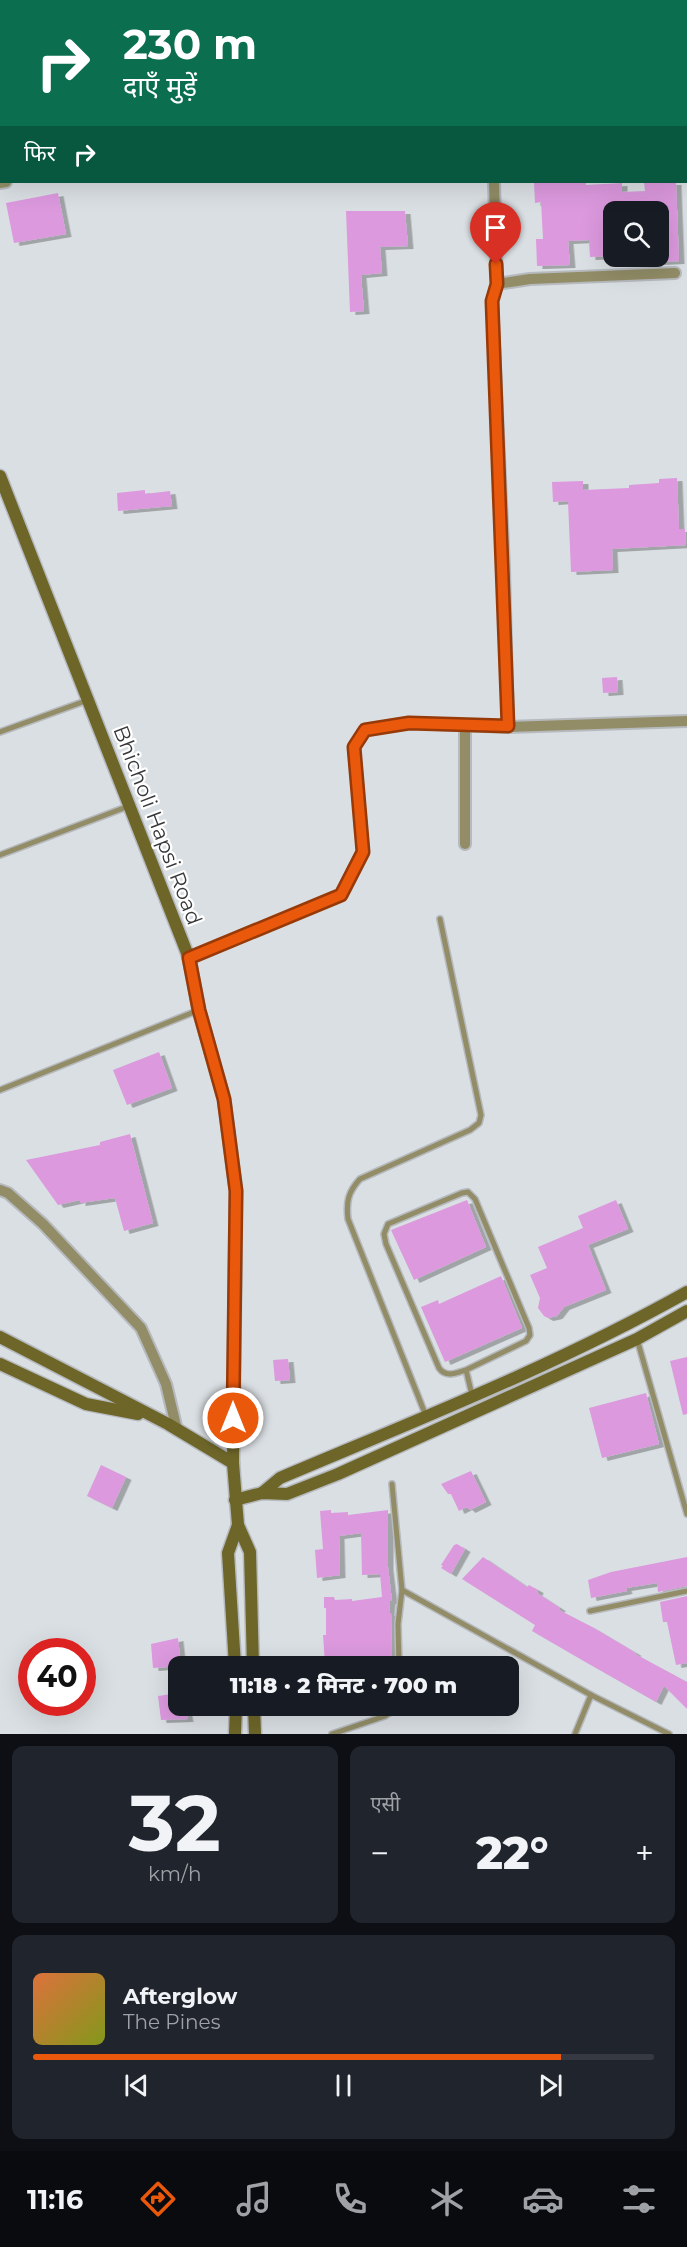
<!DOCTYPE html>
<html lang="hi">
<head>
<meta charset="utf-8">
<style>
  :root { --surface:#171b24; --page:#20242c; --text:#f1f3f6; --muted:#9ea1a6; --line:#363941; --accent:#ea580c }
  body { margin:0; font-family:Montserrat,"Noto Sans Devanagari",sans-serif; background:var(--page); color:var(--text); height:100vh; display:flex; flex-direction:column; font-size:22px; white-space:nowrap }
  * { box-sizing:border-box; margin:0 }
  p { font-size:20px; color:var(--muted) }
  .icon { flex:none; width:33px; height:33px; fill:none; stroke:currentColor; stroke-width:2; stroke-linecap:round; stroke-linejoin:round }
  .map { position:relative; height:1734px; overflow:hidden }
  .details { display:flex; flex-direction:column; gap:12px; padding:12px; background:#0d0f14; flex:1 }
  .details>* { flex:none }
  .hud { position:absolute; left:0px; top:0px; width:687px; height:183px; box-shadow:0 6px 24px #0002; background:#0b6e4f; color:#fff; overflow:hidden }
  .fabs { position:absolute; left:603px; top:201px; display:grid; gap:12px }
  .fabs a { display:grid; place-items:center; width:66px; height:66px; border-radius:12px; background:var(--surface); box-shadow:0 6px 24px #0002; font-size:30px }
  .speed { position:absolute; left:18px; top:1638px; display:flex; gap:12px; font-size:30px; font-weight:700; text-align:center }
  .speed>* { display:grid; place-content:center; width:78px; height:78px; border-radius:50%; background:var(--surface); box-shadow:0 6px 24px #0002; line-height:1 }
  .speed .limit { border:9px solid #d22; background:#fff; color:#111 }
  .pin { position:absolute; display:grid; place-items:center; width:51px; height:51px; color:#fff; margin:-62px -26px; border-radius:50% 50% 50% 0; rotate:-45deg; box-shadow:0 0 6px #0007 }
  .pin .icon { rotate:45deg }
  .me { position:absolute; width:66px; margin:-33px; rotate:0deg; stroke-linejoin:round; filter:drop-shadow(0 0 4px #0008) }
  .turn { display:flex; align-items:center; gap:21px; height:126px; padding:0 24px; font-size:27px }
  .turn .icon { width:78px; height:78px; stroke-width:2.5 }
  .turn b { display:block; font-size:42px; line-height:51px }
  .then { display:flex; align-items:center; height:57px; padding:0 24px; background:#0003; gap:12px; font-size:22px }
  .big { font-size:45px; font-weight:800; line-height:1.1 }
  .details .tile { flex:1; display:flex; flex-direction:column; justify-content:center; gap:9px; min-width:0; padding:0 21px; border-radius:12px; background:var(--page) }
  .details .dial { align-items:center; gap:0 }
  .dial b { font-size:78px; line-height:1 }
  .song { display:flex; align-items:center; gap:18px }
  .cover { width:72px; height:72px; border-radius:9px; background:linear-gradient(135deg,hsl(20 70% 55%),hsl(70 70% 35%)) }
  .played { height:6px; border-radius:3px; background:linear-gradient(90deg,var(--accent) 85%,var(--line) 85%) }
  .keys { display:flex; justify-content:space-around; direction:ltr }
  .heat { display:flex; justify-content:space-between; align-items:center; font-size:33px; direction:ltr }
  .details .tiles { flex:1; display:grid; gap:12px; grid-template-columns:1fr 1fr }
  .tile:last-child { grid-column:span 2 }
  .trip { position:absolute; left:168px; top:1656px; width:351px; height:60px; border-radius:12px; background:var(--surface); box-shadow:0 6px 24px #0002; font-weight:800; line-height:60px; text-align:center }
  .dock { display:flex; height:96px; justify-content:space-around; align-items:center; background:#090b0e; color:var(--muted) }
  .dock .icon { width:42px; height:42px }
  .dock .active { color:var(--accent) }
  .dock b { font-size:27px; color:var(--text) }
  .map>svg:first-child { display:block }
</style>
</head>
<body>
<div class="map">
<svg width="687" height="1734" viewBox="0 0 687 1734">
  <defs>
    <filter id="shadow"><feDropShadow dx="5.5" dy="3" stdDeviation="0" flood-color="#0004"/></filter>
  </defs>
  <rect width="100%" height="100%" fill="#dadfe3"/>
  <g fill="#dc99de" filter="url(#shadow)">
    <polygon points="534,182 586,182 586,185 622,183 622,192 645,191 644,182 676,182 679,261 658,262 658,212 614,212 614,256 590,257 589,240 568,241 570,265 537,266 536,239 543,239 541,202 535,203"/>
    <polygon points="58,193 66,234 14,243 6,203"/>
    <polygon points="346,211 405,211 408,246 380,247 382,273 361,275 364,311 350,312"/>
    <polygon points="677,478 679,529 685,529 686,545 612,549 613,570 571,572 568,501 553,502 552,482 583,481 583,490 629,488 629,485 659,483 659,479"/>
    <polygon points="145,490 145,494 170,491 172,506 118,511 117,493"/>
    <polygon points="617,677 618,692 603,693 602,678"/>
    <polygon points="159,1052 172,1088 127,1105 113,1070"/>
    <polygon points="130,1134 153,1223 124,1231 115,1198 80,1203 80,1200 58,1205 26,1160 100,1145 100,1142"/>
    <polygon points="467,1200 486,1247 414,1280 391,1230"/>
    <polygon points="616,1200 628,1229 588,1245 606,1290 564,1307 557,1316 548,1318 544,1316 538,1308 540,1298 530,1275 547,1268 538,1247 583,1228 578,1216"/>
    <polygon points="501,1276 522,1328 445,1362 421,1307 438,1300 439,1304"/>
    <polygon points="687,1357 687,1414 683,1415 670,1361"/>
    <polygon points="288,1359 290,1380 275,1381 273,1360"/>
    <polygon points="646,1393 659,1444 602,1458 589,1408"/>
    <polygon points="101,1465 126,1477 112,1508 87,1496"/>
    <polygon points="471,1471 486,1502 470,1510 467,1507 459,1511 451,1494 448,1494 441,1484"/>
    <polygon points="331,1510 331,1513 348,1512 348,1515 388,1510 388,1567 392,1601 390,1601 389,1613 391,1613 392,1662 383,1663 382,1658 365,1660 364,1658 325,1663 323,1635 326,1635 326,1608 324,1608 324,1597 334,1597 335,1600 352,1599 352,1601 382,1597 380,1574 362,1575 361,1533 339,1536 340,1575 317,1578 315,1550 323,1549 320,1511"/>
    <polygon points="457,1544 465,1549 451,1574 441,1568 443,1566 441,1565 454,1545"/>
    <polygon points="483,1557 527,1587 529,1585 538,1590 537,1593 560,1608 559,1610 594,1628 636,1653 635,1654 687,1682 687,1709 664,1686 656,1702 589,1664 532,1631 535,1625 462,1579"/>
    <polygon points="687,1557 687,1586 658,1592 657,1583 626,1588 627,1591 591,1598 588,1580 611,1572"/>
    <polygon points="687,1596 687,1663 676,1665 667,1622 663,1622 660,1602"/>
    <polygon points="178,1638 181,1666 153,1668 151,1644"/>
    <polygon points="178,1693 178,1709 186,1708 188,1719 161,1720 158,1696"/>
  </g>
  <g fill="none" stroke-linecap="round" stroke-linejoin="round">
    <g stroke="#b6babe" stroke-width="8">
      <g id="lane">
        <polyline points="0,732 88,700"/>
        <polyline points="0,855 129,806"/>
        <polyline points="0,1090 199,1010"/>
        <polyline points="637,1339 687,1514"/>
        <path d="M466,1370L526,1341L530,1335L529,1328L475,1199L468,1192L462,1193L388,1224L384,1234L386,1244L439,1368C446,1378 456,1373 466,1370L472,1395"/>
        <path d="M426,1416L348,1219C346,1202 348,1192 360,1179L470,1130L479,1123L481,1115L440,919"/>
        <polyline points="392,1484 402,1590 398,1624 399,1666"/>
        <polyline points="402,1590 591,1695 575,1734"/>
        <polyline points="590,1611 687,1591"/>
        <polyline points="591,1695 669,1734"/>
        <polyline points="332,1734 385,1716 397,1708 397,1706"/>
      </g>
    </g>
    <g stroke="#b6babe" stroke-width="14">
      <g id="street">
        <polyline points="62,0 63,2"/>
        <polyline points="390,0 390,2"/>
        <polyline points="418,0 418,2"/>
        <polyline points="210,2 217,0"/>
        <polyline points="494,182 497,284"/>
        <polyline points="0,183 6,182"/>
        <polyline points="465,725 465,844"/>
        <polyline points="508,727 504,568 492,301 497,284 530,279 675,273"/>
        <polyline points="189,958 341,895 363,851 354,747 365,730 409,723 508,727 687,721"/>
        <polyline points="0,1190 8,1193 43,1224 141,1328 166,1384 177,1430"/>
      </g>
    </g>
    <g stroke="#b6babe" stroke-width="15">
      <g id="secondary">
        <polyline points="0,476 189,958 199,1010 224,1099 236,1191 233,1463 238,1525 250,1552 253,1666"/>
        <polyline points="0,1337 168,1424 233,1463"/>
        <polyline points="0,1364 86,1404 138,1414"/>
        <path d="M262,1493L280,1478C417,1420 557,1365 687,1292"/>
        <polyline points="235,1500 262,1493 287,1494 338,1474 637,1339 687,1311"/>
        <polyline points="235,1666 228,1553 238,1525"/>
        <polyline points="254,1706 255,1734"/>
        <polyline points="235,1734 236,1706"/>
      </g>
    </g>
    <use href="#lane" stroke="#928d67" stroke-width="5"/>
    <use href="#street" stroke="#928d67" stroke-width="10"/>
    <use href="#secondary" stroke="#6e6629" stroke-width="12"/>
  </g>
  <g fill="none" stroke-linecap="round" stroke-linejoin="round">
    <g stroke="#983908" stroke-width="15">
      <polyline id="route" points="233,1418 236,1191 224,1099 199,1010 189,958 341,895 363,852 354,747 365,730 409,723 508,726 492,301 497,284 496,264"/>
    </g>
    <use href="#route" stroke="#ea580c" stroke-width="10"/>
  </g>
  <g text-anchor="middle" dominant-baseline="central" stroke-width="4.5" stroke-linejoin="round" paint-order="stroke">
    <g font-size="21" fill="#37383a" stroke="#fff">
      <text transform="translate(158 825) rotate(69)">Bhicholi Hapsi Road</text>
    </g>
  </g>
</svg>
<div class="fabs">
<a><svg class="icon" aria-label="search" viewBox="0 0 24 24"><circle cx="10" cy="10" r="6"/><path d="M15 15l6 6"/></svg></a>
</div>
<div class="speed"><div class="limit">40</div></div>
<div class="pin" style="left:496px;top:264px;background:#d93025"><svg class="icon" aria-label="arrive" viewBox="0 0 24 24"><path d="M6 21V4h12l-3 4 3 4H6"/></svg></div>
<svg class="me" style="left:233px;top:1418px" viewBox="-20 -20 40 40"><circle r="17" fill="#ea580c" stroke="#fff" stroke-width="3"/><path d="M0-11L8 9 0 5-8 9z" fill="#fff"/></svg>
<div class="trip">11:18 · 2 मिनट · 700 m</div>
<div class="hud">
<div class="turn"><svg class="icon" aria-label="right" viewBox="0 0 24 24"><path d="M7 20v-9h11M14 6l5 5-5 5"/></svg><div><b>230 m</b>दाएँ मुड़ें</div></div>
<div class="then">फिर<svg class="icon" aria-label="right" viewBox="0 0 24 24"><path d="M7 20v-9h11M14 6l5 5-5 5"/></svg></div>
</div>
</div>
<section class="details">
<div class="tiles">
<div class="tile dial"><b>32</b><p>km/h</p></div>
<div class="tile"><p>एसी</p>
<div class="heat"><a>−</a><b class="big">22°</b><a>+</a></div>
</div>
<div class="tile">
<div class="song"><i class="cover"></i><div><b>Afterglow</b><p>The Pines</p></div></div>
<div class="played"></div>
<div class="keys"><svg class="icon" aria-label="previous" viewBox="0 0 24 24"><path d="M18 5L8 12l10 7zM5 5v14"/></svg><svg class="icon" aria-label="pause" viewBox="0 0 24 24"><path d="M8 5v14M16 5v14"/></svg><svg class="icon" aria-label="next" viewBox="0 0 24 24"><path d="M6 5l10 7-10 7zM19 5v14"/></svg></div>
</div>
</div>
</section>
<nav class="dock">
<b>11:16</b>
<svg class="icon active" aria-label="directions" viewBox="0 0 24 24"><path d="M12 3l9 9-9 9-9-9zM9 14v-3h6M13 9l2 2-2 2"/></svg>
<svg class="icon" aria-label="music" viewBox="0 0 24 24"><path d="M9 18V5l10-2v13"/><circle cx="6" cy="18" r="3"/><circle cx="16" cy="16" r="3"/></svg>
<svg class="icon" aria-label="phone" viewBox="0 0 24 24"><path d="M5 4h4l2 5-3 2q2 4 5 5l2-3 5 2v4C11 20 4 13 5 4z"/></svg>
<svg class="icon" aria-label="climate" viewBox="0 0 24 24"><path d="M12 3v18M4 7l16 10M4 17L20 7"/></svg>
<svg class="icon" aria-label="car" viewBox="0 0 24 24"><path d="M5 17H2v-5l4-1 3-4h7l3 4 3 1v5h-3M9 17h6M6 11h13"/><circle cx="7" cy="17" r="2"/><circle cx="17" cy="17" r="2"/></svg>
<svg class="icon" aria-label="filters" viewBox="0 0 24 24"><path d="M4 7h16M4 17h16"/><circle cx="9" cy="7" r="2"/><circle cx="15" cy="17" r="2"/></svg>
</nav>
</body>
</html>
